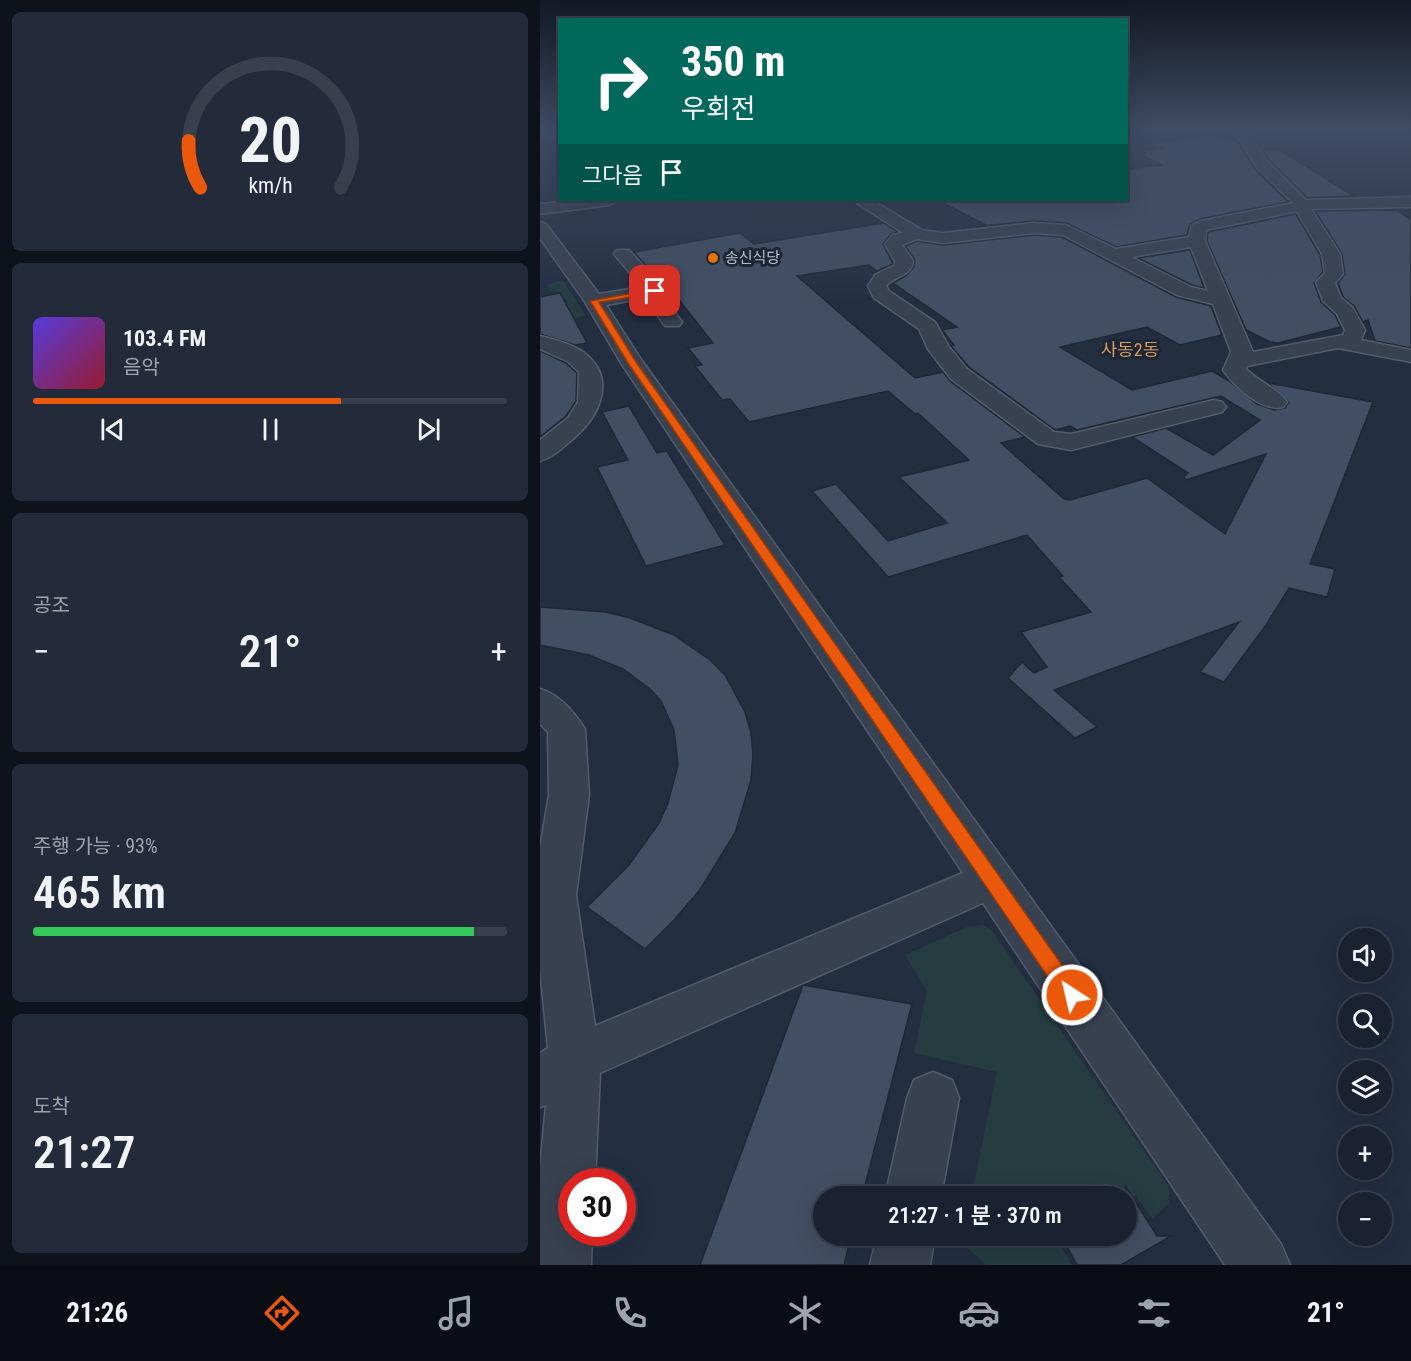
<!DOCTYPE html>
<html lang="ko">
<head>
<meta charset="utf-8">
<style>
  :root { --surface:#1a2231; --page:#232a39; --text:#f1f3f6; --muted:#9fa4ab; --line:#383f4d; --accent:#ea580c }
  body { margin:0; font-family:"Roboto Condensed","Noto Sans KR",sans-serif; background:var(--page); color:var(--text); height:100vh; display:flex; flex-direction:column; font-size:22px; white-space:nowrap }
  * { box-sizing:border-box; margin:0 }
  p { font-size:20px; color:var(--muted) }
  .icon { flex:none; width:33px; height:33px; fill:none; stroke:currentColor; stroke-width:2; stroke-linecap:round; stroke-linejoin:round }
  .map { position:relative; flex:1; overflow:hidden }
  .side { display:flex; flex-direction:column; gap:12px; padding:12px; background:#0e131b; width:540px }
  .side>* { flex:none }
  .guide { position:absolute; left:18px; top:18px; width:570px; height:183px; border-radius:0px; box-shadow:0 6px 24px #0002,0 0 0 2px var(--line); background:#00695c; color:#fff; overflow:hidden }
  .controls { position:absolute; left:798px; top:928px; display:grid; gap:12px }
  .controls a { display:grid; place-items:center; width:54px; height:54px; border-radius:50%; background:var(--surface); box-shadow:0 6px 24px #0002,0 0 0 2px var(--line); font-size:30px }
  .speed { position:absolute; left:18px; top:1168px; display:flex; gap:12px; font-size:30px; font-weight:700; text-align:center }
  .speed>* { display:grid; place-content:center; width:78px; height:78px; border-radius:50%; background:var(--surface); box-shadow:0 6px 24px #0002,0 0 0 2px var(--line); line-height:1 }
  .speed .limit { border:9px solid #d22; background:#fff; color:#111 }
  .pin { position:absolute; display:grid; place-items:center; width:51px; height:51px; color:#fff; margin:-26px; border-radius:12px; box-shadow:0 3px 9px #0006 }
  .me { position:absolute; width:66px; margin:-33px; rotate:325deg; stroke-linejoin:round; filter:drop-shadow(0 0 4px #0008) }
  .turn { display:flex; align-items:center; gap:21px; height:126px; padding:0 24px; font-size:27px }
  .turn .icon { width:78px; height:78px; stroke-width:2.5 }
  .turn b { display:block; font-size:42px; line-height:51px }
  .then { display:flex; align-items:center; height:57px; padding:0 24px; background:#0003; gap:12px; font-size:22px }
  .big { font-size:45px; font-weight:600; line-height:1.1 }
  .side .card { flex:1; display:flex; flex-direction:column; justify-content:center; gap:9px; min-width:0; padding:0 21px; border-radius:9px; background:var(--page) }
  .side .dial { align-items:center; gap:0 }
  .dial svg { height:156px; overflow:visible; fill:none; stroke:var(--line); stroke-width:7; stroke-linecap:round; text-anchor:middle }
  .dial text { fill:var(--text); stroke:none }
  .song { display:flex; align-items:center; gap:18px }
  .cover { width:72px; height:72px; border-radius:9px; background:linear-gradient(135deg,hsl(250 70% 55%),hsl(350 70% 35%)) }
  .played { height:6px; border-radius:3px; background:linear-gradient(90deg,var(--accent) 65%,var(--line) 65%) }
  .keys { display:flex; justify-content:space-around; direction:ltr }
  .heat { display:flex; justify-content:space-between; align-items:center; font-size:33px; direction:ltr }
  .charge { height:9px; border-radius:4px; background:linear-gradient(90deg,#34c759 93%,var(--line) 0) }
  .trip { position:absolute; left:273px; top:1186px; width:324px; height:60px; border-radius:30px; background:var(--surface); box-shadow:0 6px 24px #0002,0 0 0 2px var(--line); font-weight:600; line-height:60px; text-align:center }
  .tab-bar { display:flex; height:96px; justify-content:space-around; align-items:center; background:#0a0e14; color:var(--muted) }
  .tab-bar .icon { width:42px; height:42px }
  .tab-bar .current { color:var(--accent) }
  .tab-bar b { font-size:27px; color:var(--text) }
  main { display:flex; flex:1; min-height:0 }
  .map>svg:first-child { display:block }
</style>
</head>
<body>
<main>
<section class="side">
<div class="card dial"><svg viewBox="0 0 100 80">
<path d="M14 69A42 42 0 1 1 86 69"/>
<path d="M14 69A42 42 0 0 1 8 45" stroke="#ea580c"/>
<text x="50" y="56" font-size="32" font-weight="700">20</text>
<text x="50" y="72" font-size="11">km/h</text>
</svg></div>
<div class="card">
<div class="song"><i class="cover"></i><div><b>103.4 FM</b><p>음악</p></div></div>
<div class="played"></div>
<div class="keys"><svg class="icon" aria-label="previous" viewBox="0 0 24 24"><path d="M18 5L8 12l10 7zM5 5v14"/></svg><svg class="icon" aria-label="pause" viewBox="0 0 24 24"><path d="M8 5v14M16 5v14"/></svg><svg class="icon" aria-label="next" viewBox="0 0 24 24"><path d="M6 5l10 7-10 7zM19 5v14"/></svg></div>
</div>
<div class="card"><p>공조</p>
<div class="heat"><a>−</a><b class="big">21°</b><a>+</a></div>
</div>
<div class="card"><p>주행 가능 · 93%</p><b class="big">465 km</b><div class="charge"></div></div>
<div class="card"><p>도착</p><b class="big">21:27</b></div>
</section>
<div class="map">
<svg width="871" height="1265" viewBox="0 0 871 1265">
  <rect width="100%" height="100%" fill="#232e41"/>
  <g fill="#253d41">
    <polygon points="19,281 24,282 46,316 0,325 0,306 27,302 20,292 10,291 7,285"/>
    <polygon points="443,925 452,931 629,1187 629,1203 612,1219 596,1195 587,1200 586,1197 431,1197 457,1072 374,1053 387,991 365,955 427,927"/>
    <polygon points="423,1236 526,1236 518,1241 532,1265 446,1265 422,1243"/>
  </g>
  <g fill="#424e63" stroke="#1e2837" stroke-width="1.5">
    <polygon points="672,135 697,141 715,169 748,202 660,219 650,224 647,235 576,247 526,223 493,221 423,228 446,225 397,200 586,200 586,169 622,165 600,154 606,154 598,150 623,148 609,143"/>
    <polygon points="721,148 727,150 738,149 814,196 767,198 729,160"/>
    <polygon points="857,210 871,220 871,348 835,341 828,320 823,322 814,306 803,297 798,283 805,274 802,254 775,211"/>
    <polygon points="756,214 780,255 783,272 774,283 781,302 795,315 801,327 738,343 730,342 706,330 667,241 668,232"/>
    <polygon points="344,223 357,232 351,234 343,244 353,264 337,271 329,265 257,276 375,378 403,372 410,381 485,437 461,443 524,499 530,500 607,478 685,534 726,454 646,480 644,477 648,473 592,437 626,428 673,455 720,420 681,396 537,430 530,426 515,430 429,367 411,346 414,345 402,330 417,327 353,283 367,275 374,267 375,260 365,246 377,241 403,245 493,235 522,237 636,297 671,306 682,335 640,345 607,327 520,347 592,390 672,371 689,381 717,404 734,410 745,408 749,402 728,383 833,402 770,564 795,569 787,597 749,588 726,625 684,682 660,672 699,622 514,690 557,727 535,738 468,678 482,662 494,673 507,667 481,632 551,612 519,577 523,576 487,535 348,577 272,491 296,484 348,541 407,523 359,477 429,460 378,413 375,414 348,391 209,422 190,399 182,400 155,366 162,365 148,348 173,343 128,286 124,286 94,252 200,233 214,244"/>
    <polygon points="650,250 664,288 652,285 598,258"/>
    <polygon points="20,293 47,343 35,345 0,334 0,297"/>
    <polygon points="0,351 26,363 37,373 36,401 26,416 0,437"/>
    <polygon points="89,406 117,453 127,451 185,545 106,566 57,467 88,460 62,412"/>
    <polygon points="0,607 66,612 90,618 134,635 170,660 185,675 205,712 211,733 213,755 211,780 195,833 159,891 134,920 105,949 47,907 89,865 119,823 128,803 138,765 134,730 121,701 110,689 83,669 49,655 0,645"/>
    <polygon points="263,985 372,1004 322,1197 284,1197 284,1236 311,1236 304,1265 160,1265"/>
    <polygon points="586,1187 617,1236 631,1236 581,1265 537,1265 525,1243 537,1236 586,1236"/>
  </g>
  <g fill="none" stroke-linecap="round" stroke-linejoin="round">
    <g stroke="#525c6b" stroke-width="3">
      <g id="minor">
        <path d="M693,130H705L727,161L766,200L871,197V207L771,209L800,254L803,274L795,283L801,298L812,307L825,330L821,340L871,350V362L798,348L707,366L706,369C718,381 737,388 747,402L743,407C722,412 695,387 683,370L691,352L673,304L637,295L523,235L493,233L403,243L377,239L362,245L373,261C371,277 355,275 346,286L349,291L395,322L409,347L427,369L514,432L531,434L674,400L682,402L686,407L682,412L531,450L498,444L411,379L388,349L379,329L334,298L328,286L335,275L355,265V261L345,244L353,235L363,233L317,203L315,200H332L382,230L403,233L493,223L526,225L576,249L649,237L652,225L661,221L753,203L717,167ZM757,211L782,254L785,273L776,282L783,301L797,314L805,330L803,335L713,352L665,241L666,230ZM651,247L668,291L651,287L591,257Z"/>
        <polygon points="38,200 78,200 70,205 0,214 0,204"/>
        <path d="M0,222L6,224L59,294L102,287L74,254L77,250H89L122,287L124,291V298L142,322L139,326H125L105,298L66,305L102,361L741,1244L750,1265H685L443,903L60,1073L55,1182H32V1233H52L51,1265H0V1168L6,1105L0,1107V1053L8,1048L0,969V848L9,795L8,732L0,724V689C19,694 34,712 45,729L49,795L36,895L55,1026L423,873L81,363L45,302L0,238Z"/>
        <path d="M0,336C13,339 32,344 43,352C77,377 61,415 34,438C23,447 14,457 0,461V440L28,418L38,402L39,372L27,361L0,349Z"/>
        <polygon points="393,1072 412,1080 419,1098 401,1197 345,1197 367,1098 374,1080"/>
        <polygon points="337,1236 395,1236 390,1265 330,1265"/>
      </g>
    </g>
    <g stroke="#414a59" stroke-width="3">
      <polygon id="major" points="0,130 20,130 20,136 0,138"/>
    </g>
    <use href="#minor" fill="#384150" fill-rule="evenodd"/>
    <use href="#major" fill="#556070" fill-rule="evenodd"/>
    <polyline stroke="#596477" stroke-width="2" stroke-dasharray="2 2" stroke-linecap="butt" points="0,140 20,137"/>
  </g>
  <linearGradient id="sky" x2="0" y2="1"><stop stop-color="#131924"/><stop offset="0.42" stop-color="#3f4c65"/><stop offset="1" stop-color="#3f4c65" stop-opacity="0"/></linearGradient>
  <rect width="871" height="307" fill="url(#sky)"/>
  <polygon fill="#ea580c" stroke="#983908" stroke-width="1.5" points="115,289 119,291 118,293 59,302 96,362 539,989 542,995 539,1002 532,1004 525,1002 88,363 50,301"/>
  <circle fill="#e8710a" stroke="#1c2635" stroke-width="2" cx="173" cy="258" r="6"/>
  <g text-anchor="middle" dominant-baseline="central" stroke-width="6" stroke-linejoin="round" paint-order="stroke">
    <g font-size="15" fill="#b4bccb" stroke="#1c2635" text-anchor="start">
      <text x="185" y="258">송신식당</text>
    </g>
    <g font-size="18" fill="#db9a5e" stroke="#1c2635">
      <text x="590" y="349">사동2동</text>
    </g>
  </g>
</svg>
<div class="controls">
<a><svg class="icon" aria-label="sound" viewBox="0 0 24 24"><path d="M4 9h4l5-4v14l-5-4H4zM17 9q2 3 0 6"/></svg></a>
<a><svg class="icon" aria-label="search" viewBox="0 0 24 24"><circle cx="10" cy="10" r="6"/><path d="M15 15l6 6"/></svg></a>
<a><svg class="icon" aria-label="layers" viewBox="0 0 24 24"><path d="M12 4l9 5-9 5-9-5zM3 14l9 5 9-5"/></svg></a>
<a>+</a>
<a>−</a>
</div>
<div class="speed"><div class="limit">30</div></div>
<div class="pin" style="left:115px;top:291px;background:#d93025"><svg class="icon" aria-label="arrive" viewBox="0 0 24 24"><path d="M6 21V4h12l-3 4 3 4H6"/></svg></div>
<svg class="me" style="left:532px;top:995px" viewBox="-20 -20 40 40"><circle r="17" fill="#ea580c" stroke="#fff" stroke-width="3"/><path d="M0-11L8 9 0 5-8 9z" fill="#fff"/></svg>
<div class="trip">21:27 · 1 분 · 370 m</div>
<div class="guide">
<div class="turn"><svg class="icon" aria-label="right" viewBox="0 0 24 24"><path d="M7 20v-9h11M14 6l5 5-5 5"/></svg><div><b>350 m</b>우회전</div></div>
<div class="then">그다음<svg class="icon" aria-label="arrive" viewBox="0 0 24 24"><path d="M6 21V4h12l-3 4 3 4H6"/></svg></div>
</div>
</div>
</main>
<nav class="tab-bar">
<b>21:26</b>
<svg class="icon current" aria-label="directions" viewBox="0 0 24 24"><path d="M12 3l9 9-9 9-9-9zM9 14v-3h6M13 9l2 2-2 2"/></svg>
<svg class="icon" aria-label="music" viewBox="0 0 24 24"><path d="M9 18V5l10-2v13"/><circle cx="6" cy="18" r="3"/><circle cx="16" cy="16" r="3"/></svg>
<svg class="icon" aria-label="phone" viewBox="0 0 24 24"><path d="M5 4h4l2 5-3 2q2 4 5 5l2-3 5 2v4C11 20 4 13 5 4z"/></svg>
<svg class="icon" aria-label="climate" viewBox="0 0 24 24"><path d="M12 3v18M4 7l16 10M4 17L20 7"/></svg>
<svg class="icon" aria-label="car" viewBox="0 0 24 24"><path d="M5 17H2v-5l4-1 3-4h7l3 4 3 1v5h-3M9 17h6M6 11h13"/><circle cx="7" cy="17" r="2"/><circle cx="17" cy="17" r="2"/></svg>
<svg class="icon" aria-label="filters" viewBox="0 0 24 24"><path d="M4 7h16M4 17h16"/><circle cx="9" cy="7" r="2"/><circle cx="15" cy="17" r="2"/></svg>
<b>21°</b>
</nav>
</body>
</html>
